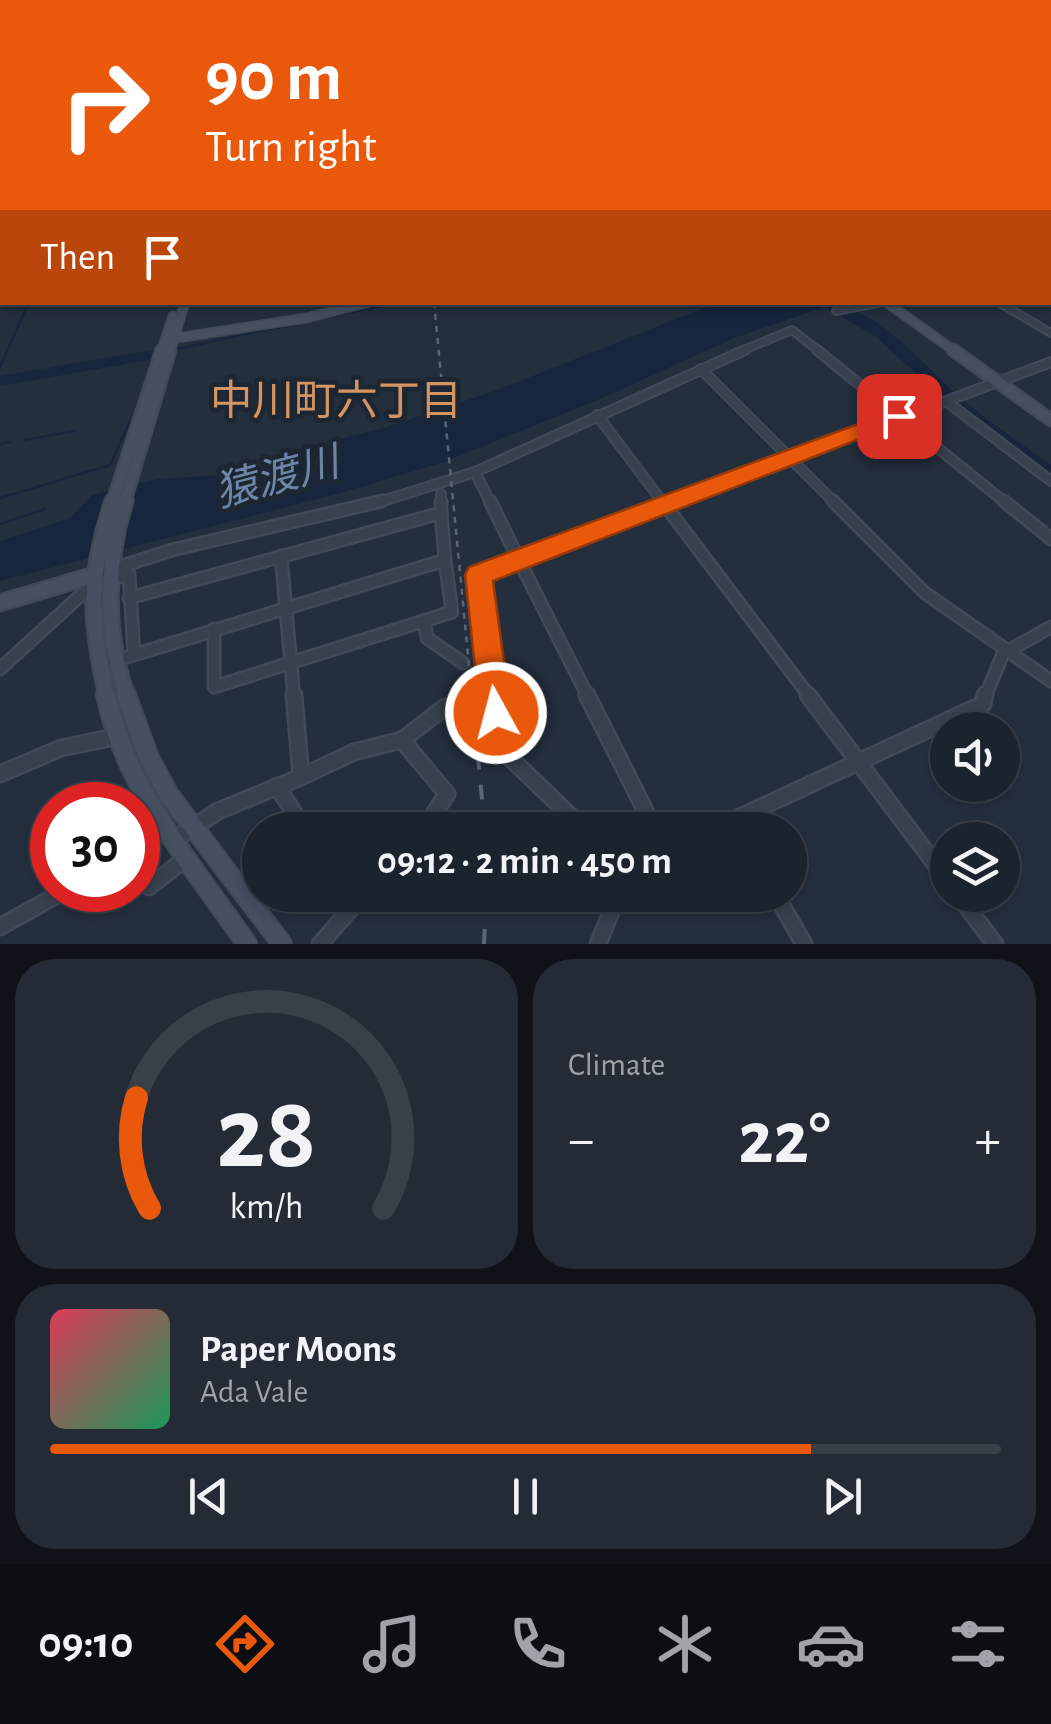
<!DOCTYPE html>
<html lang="en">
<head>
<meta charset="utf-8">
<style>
  :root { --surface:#1b232e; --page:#242b36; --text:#f1f3f6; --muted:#a0a4aa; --line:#39404a; --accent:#ea580c }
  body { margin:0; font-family:"Alegreya Sans","Noto Sans JP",sans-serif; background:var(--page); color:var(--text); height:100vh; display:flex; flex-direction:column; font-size:38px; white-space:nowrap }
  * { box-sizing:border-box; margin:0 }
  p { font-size:32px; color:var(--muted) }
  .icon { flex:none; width:55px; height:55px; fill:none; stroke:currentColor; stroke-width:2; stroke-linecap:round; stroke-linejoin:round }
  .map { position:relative; height:944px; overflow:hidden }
  .sheet { display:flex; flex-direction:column; gap:15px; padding:15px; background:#0f1319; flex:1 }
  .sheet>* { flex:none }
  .banner { position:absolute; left:0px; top:0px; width:1052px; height:305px; box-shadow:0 5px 15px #0003,0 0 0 2px var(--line); background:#ea580c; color:#fff; overflow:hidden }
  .buttons { position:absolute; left:930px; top:712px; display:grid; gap:20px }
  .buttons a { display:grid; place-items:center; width:90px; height:90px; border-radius:50%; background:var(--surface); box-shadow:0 5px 15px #0003,0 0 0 2px var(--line); font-size:50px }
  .speed { position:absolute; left:30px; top:782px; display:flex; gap:20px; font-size:50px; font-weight:700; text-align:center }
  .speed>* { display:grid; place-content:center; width:130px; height:130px; border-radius:50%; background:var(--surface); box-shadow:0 5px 15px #0003,0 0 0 2px var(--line); line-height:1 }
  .speed .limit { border:15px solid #d22; background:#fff; color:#111 }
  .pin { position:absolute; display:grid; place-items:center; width:85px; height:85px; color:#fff; margin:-42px; border-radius:20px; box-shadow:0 5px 15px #0006 }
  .me { position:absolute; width:110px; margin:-55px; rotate:353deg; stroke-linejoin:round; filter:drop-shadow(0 0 8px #0008) }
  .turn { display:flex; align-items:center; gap:35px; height:210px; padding:0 40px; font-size:45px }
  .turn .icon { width:130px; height:130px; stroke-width:2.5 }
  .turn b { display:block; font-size:70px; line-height:85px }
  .then { display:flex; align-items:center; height:95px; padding:0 40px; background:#0003; gap:20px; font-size:38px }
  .big { font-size:75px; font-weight:700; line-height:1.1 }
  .sheet .widget { flex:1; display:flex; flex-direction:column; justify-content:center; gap:15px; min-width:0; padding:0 35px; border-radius:40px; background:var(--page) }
  .sheet .dial { align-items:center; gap:0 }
  .dial svg { height:260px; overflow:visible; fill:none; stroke:var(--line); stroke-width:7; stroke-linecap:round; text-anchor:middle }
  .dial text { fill:var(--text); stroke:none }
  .song { display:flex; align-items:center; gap:30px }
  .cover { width:120px; height:120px; border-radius:15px; background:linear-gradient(135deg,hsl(350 70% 55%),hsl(150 70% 35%)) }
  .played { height:10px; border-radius:5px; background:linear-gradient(90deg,var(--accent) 80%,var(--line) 80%) }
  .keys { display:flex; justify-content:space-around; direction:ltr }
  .heat { display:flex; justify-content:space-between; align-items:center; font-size:55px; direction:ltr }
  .sheet .tiles { flex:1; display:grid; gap:15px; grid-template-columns:1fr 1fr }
  .widget:last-child { grid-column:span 2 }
  .trip { position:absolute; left:242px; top:812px; width:565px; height:100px; border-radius:50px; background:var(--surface); box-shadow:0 5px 15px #0003,0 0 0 2px var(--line); font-weight:700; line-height:100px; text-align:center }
  .tabs { display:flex; height:160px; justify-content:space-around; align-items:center; background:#0b0e12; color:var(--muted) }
  .tabs .icon { width:70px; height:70px }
  .tabs .selected { color:var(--accent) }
  .tabs b { font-size:45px; color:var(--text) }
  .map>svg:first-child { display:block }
</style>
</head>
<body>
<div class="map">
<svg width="1051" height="944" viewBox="0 0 1051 944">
  <rect width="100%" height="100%" fill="#242f3e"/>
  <g fill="#17263c">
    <polygon points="716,303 836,303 734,338 598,400 444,462 337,494 0,581 0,541 70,518 92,495 158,479 267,472 296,450 384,428 497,390"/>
    <polygon points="153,350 149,360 0,386 0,376"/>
  </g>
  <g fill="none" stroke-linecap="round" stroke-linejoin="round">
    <g stroke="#17263c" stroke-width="2.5">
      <polyline points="172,350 400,302"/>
      <polyline points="0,367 29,302"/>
      <polyline points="24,440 75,431"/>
      <polyline points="0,444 11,442"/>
      <polyline points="0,498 110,465 129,423"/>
      <polyline points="0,524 45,509"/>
    </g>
    <path fill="#17263c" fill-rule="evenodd" d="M817,302C876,302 921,364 963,400C991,423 1021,444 1051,465V481L964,417L876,337Z"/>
    <g stroke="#414a57" stroke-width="10">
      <g id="street-far3">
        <polyline points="998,302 1051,333"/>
        <polyline points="836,311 882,302"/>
        <polyline points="739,352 792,330 820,352"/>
      </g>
    </g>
    <g stroke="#414a57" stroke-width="12">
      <g id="street-far2">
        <polyline points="817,350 1007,504"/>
        <polyline points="701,369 836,504"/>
        <polyline points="946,401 1051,481"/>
        <polyline points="597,415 664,504"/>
        <polyline points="441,494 441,504"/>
        <polyline points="373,504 475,472"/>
        <polyline points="491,504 475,472 745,350"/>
        <polyline points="670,504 1051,362"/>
      </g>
    </g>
    <g stroke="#414a57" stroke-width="15">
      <g id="street-far1">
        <polyline points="441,501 441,513"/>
        <polyline points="490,501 519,560 478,575 494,697"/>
        <polyline points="662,501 810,697"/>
        <polyline points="833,501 925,593 1051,681"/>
        <polyline points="1004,501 1051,539"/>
        <polyline points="281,556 294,697"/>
        <polyline points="94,575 172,550 382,501"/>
        <polyline points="111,579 129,574 134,654"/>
        <polyline points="424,621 427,638 463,663"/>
        <polyline points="214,629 214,687 452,612 445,560"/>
        <polyline points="114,661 445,560 441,513 129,598"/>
        <polyline points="0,669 92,585"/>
        <polyline points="588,697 519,560 677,501"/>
        <polyline points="985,697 1003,654 1051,627"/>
      </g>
    </g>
    <g stroke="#414a57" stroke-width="19">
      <g id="street">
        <polyline points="493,695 500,748 585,830"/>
        <polyline points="587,695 655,830"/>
        <polyline points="808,695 948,881"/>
        <polyline points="402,740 445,707 460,714"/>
        <polyline points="0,774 61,748 115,737"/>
        <polyline points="301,777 354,752 402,740 447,794 423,830"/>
        <polyline points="277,786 305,830"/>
        <polyline points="712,830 983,704 985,695"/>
        <polyline points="173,841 218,811 301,777 294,695"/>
        <polyline points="138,844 161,823"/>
        <polyline points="138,860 149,887 185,859"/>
        <polyline points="338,895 350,909"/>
        <polyline points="776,895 804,944"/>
        <polyline points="958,895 995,944"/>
        <polyline points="0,927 66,890"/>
        <polyline points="320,944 363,895"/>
        <polyline points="598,944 618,895"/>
      </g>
    </g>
    <g stroke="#414a57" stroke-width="11">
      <g id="secondary-far3">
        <polyline points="886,302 956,352"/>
        <polyline points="170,339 306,318 369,302"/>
        <polyline points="161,352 173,316"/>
        <polyline points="170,352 185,302"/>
      </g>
    </g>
    <g stroke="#414a57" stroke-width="15">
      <g id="secondary-far2">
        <polyline points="953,350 1051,420"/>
        <polyline points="112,504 162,350"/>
        <polyline points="124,504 170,350"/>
      </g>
    </g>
    <g stroke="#414a57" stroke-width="19">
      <g id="secondary-far1">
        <path d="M125,501C105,565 105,635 127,697"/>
        <polyline points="0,603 94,575"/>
        <path d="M107,697C90,616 87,581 113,501"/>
      </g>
    </g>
    <g stroke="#414a57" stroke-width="22">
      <g id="secondary">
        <path d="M106,695C126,790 192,865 247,944"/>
        <polyline points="126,695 149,758 169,795 282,944"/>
      </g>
    </g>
    <use href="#street-far3" stroke="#38414e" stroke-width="6"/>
    <use href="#street-far2" stroke="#38414e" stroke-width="8"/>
    <use href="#street-far1" stroke="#38414e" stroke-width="10"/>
    <use href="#street" stroke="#38414e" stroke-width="14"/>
    <use href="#secondary-far3" stroke="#465061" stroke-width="8"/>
    <use href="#secondary-far2" stroke="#465061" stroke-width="10"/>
    <use href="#secondary-far1" stroke="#465061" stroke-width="14"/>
    <use href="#secondary" stroke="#465061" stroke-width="18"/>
    <polyline stroke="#5a6575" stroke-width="2.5" stroke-dasharray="6 6" stroke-linecap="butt" points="434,302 472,697"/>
    <g stroke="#5a6575" stroke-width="4" stroke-dasharray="15 15" stroke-linecap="butt">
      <polyline points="472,695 485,830"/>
      <polyline points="484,944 486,895"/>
    </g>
  </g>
  <linearGradient id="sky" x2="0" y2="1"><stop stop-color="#141a22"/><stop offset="0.52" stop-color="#3f4d63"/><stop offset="1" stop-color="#3f4d63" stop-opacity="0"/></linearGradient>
  <rect width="1051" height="273" fill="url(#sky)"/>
  <polygon fill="#ea580c" stroke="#983908" stroke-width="2.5" points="899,409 909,416 906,421 493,581 511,713 506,724 496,729 485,724 480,713 465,575 469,567"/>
  <g text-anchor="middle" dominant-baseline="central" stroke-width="10" stroke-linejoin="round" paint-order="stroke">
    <g font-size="42" fill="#d59563" stroke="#1d2633">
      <text x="336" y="402">中川町六丁目</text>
    </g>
    <g font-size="42" font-style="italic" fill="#6d86a8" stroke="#1d2633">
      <text transform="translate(277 478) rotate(-15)">猿渡川</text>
    </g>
  </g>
</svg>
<div class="buttons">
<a><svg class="icon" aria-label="sound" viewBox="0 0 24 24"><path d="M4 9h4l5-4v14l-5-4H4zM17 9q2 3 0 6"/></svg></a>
<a><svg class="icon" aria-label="layers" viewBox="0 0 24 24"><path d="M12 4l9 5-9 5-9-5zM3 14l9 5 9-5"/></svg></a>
</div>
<div class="speed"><div class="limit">30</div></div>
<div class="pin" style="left:899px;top:416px;background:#d93025"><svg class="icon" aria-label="arrive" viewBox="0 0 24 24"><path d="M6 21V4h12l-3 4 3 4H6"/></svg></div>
<svg class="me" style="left:496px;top:713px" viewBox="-20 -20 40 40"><circle r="17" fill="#ea580c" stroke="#fff" stroke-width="3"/><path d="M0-11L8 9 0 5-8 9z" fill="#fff"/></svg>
<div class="trip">09:12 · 2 min · 450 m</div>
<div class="banner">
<div class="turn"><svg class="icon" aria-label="right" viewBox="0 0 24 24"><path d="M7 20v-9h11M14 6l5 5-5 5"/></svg><div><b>90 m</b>Turn right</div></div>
<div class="then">Then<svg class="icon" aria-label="arrive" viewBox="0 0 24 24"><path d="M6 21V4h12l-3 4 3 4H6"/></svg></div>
</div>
</div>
<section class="sheet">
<div class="tiles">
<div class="widget dial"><svg viewBox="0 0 100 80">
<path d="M14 69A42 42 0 1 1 86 69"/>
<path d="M14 69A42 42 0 0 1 10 35" stroke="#ea580c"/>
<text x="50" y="56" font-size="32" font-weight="700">28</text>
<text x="50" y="72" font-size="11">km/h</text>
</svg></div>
<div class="widget"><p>Climate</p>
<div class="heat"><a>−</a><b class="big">22°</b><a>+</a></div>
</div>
<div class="widget">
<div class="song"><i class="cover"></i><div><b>Paper Moons</b><p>Ada Vale</p></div></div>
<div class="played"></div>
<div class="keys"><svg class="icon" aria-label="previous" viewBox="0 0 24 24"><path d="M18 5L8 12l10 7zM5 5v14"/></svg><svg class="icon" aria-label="pause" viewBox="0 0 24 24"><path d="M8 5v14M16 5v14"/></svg><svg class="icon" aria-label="next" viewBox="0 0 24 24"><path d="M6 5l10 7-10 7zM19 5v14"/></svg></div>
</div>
</div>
</section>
<nav class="tabs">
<b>09:10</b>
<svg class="icon selected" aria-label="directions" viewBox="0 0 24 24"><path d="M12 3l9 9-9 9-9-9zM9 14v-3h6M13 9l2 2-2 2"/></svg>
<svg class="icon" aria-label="music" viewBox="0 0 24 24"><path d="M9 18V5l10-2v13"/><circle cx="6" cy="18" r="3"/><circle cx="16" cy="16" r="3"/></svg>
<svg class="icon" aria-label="phone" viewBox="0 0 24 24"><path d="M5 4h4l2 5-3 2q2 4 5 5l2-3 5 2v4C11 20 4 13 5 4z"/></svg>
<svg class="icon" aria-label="climate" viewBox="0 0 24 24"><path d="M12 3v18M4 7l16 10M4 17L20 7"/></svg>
<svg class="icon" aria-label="car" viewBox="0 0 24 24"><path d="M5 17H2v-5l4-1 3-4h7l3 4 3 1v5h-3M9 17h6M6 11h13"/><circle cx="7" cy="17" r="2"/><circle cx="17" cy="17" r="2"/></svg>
<svg class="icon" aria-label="filters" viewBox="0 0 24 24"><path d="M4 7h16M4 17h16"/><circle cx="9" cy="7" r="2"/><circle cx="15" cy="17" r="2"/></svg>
</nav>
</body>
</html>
